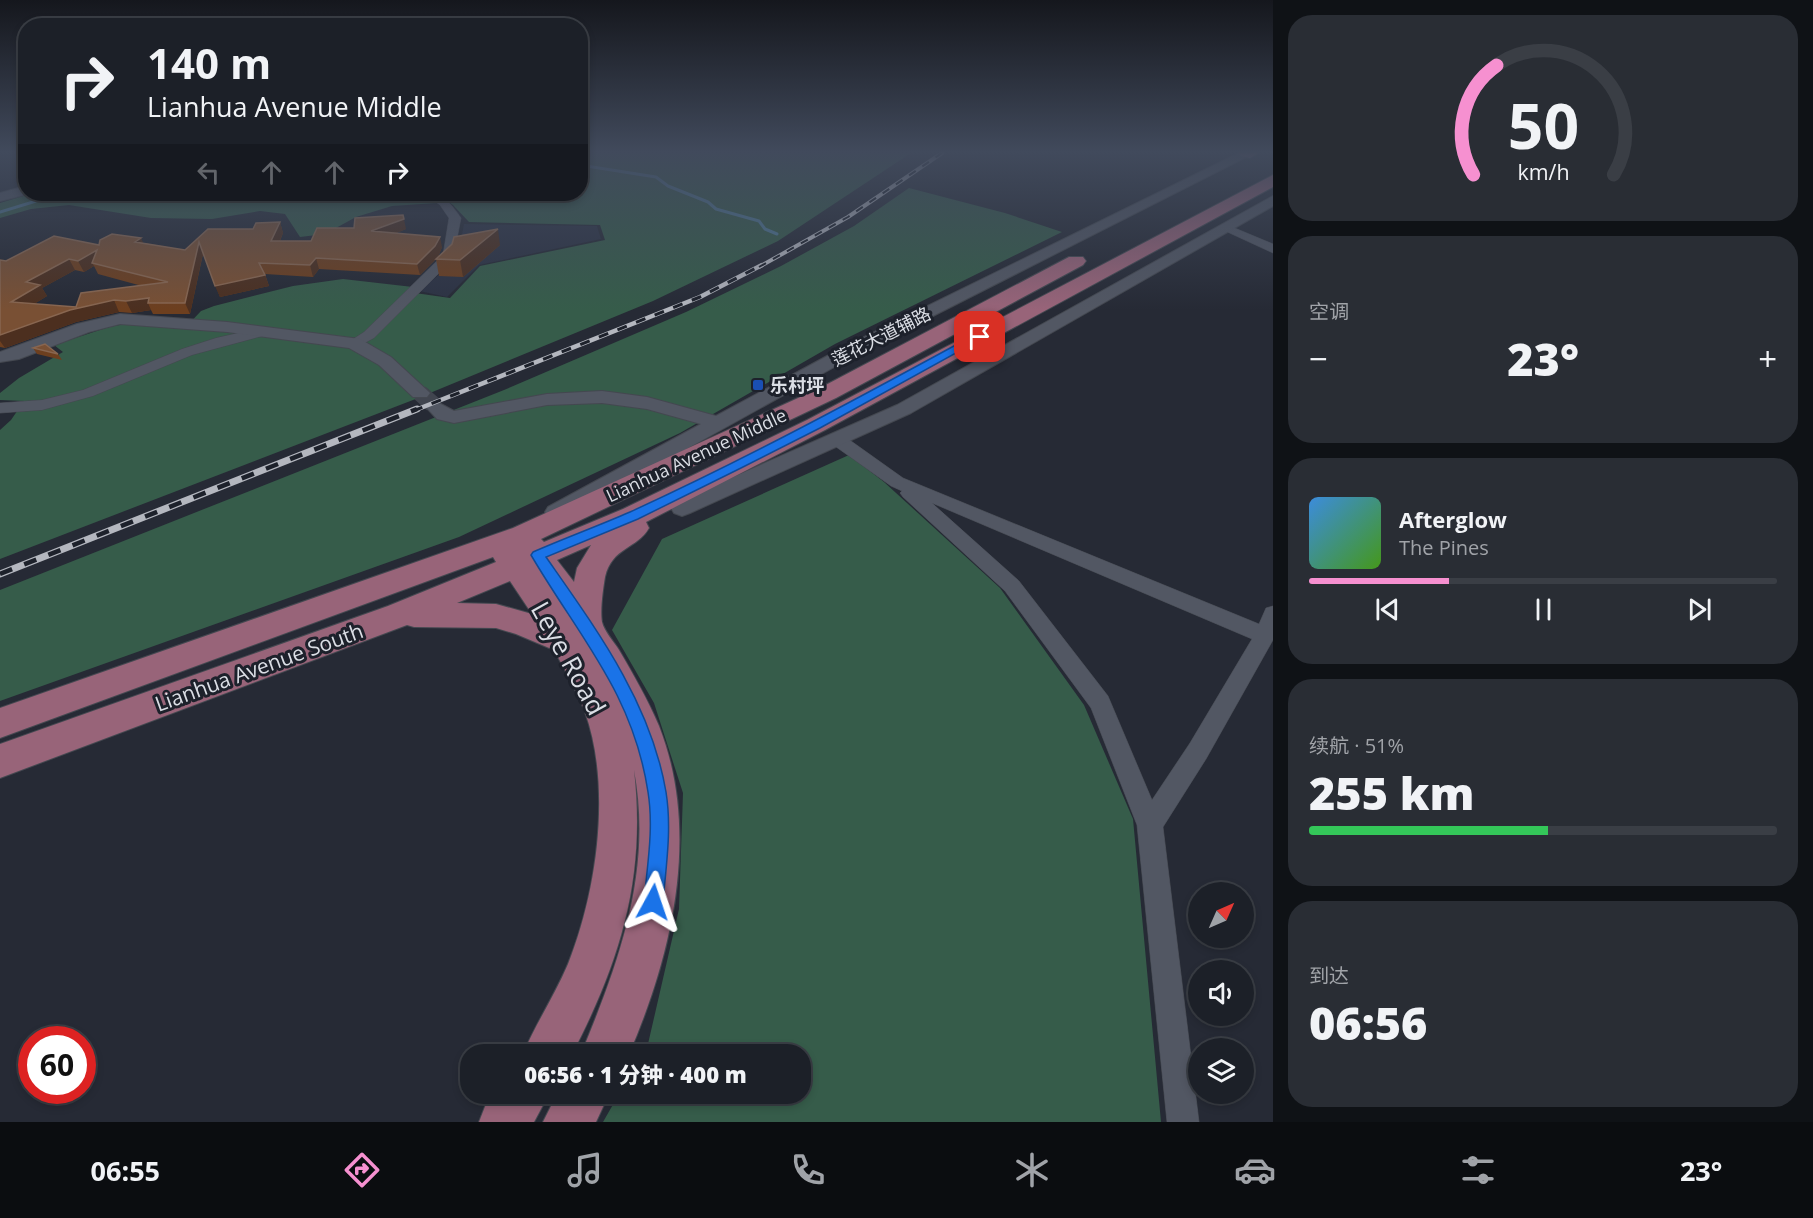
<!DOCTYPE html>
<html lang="zh">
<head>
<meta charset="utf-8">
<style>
  :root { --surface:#1c2028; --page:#292d34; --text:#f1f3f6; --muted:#a0a3a8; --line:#3a3e45; --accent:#f690d0 }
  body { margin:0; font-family:"Open Sans","Noto Sans SC",sans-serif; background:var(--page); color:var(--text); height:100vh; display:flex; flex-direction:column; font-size:22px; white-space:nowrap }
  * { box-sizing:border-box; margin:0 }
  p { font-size:20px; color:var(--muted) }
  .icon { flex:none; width:33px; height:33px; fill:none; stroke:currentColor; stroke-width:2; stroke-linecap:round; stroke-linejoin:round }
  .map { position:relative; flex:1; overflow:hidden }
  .side { display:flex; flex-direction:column; gap:15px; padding:15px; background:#0f1216; width:540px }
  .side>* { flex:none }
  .banner { position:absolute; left:18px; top:18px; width:570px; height:183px; border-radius:24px; box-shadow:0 3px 9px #0003,0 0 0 2px var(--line); background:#1c2028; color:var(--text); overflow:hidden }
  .needle { width:39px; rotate:45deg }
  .controls { position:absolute; left:1188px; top:882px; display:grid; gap:12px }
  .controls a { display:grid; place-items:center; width:66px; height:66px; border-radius:50%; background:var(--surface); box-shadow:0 3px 9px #0003,0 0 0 2px var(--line); font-size:30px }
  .speed { position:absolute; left:18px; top:1026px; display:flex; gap:12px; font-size:30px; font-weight:700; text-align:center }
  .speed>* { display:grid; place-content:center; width:78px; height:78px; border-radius:50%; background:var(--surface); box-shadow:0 3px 9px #0003,0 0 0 2px var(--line); line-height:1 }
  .speed .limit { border:9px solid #d22; background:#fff; color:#111 }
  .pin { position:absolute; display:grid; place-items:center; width:51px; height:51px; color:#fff; margin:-26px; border-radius:12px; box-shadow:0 3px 9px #0006 }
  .me { position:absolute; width:66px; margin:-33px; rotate:5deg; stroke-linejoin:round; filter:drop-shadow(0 0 4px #0008) }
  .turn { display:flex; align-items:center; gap:21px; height:126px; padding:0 30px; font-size:27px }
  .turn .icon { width:78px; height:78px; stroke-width:2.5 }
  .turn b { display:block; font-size:42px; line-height:51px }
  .lanes { display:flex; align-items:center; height:57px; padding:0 30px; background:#0003; justify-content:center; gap:30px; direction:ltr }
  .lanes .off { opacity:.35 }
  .big { font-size:45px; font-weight:800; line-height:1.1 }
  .side .widget { flex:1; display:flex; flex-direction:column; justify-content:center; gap:9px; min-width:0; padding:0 21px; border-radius:24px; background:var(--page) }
  .side .dial { align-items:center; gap:0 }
  .dial svg { height:156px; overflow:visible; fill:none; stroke:var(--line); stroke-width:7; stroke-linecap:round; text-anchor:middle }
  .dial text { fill:var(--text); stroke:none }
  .song { display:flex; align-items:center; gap:18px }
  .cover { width:72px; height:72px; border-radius:9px; background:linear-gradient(135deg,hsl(210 70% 55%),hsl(100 70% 35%)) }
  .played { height:6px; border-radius:3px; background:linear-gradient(90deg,var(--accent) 30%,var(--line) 30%) }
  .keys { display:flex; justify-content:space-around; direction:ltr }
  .heat { display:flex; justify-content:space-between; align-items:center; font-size:33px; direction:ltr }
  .charge { height:9px; border-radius:4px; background:linear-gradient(90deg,#34c759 51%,var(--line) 0) }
  .trip { position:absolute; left:460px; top:1044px; width:351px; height:60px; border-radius:24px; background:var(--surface); box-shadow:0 3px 9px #0003,0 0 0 2px var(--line); font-weight:800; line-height:60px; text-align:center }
  .menu { display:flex; height:96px; justify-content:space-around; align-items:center; background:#0b0d10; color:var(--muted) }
  .menu .icon { width:42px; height:42px }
  .menu .active { color:var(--accent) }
  .menu b { font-size:27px; color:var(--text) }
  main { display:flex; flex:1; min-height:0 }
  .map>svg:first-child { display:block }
</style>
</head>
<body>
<main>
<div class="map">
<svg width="1273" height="1122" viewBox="0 0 1273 1122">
  <rect width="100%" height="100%" fill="#262a35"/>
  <polygon fill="#2c3243" points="464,224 597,226 601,239 479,265 447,297 419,291 457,260"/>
  <g fill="#365c4a">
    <polygon points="581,153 911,153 778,241 653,301 413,400 0,559 0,430 11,420 24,401 0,400 0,393 19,378 63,352 54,345 109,327 135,322 186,327 201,311 214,306 293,286 343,279 413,287 408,292 450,298 480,266 605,240 600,225 469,222 453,205 437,194 580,194"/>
    <polygon points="909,188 1005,213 1062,232 835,344 680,433 459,537 0,701 0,590 504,390 686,312 781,266 854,226"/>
    <polygon points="30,194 424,194 437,203 392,206 356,217 325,234 300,237 285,214 260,211 212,219 151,218 69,205 31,209 0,218 0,203"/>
    <polygon points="849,455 884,482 1000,588 1084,705 1133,819 1161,1122 603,1122 619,1094 801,1094 801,1054 642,1054 648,1044 679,909 683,793 654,703 612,630 662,539"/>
  </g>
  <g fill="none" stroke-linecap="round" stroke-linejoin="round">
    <g stroke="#507a97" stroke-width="3">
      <polyline points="580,165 656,177 668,186 708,202 716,209 759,221 765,229 777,234"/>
      <polyline points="0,212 59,194"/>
    </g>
    <polyline stroke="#41454f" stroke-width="17" stroke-dasharray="17 9" stroke-linecap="butt" points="420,393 437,408"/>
    <g stroke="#444850" stroke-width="1">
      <g id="minor">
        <path d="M425,194C443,192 451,204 461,218L453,259L374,338L359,346H349L347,343L364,332L443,255L449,218L440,205Z"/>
        <polygon points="1225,224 1273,244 1273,253 1221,229 1219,227"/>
        <polygon points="265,327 272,331 270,334 192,355 93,396 42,410 0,413 0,403 42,400 83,390 182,349 216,338"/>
        <path d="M838,435L844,436L903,478L1259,624L1266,608L1273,606V640L1206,759L1163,827L1199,1122H1167L1137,825L1091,708L1005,591L903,497L900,493L902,491L891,486L832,444L830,440L832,436ZM932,503L1252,639L1190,743L1152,800L1108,696L1019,581Z"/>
      </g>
    </g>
    <g stroke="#444850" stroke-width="2">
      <g id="tertiary">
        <polygon points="1239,153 1254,153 854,356 564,517 556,520 548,517 545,512 548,507 701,424 647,409 602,403 547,405 454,423 437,419 427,408 430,404 437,402 454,411 547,394 602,391 647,397 716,416 842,348"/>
        <polygon points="26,186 26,194 28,194 0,201 0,193"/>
        <polygon points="1273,196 1273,206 911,413 690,513 682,516 674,513 671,508 674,503 897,405"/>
        <polygon points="120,314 227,322 360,339 391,357 430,393 427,397 413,397 379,365 349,348 227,332 120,324 89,332 19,359 0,362 0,352 77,324"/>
      </g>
    </g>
    <g stroke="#444850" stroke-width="2">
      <g id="primary">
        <polygon points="1238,153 1258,153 1250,158 1241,156"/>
        <path d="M1273,175V187L825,430L646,522L649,528C637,549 612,547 605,577C603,589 600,610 602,622C604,631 614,642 619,650C633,674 648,700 659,726C701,833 672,954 629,1054H581C619,962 653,871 634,770C646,877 621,960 572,1054H523C536,1023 555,995 568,964C597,891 612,788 585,712C577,691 565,670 554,650L516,634L496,628L414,627L407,625L0,778V744L388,606L496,562L493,557L0,738V708L513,528L820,388L1069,257H1083L1086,261L1083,265L836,398L541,539L544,542L623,509L807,420ZM591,545L577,568L574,582L557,560ZM510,581L532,614L496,604L457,603Z"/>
        <polygon points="494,1094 549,1094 534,1122 479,1122 486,1104"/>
        <polygon points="557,1094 609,1094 596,1122 543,1122"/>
      </g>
    </g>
    <use href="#minor" fill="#525763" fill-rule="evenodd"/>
    <use href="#tertiary" fill="#525763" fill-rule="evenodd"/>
    <use href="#primary" fill="#986479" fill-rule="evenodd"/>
    <g stroke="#b4b7bf" stroke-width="4">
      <polyline id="rail-far2" points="759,267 848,217 942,153"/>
    </g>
    <g stroke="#b4b7bf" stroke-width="4.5">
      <polyline id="rail-far1" points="413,411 700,297 762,265"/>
    </g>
    <g stroke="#b4b7bf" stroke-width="7">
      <polyline id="rail" points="0,574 417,409"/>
    </g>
    <use href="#rail-far2" stroke="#1d212b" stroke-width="2" stroke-dasharray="8" stroke-linecap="butt"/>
    <use href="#rail-far1" stroke="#1d212b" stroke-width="3" stroke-dasharray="10" stroke-linecap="butt"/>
    <use href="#rail" stroke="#1d212b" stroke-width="4.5" stroke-dasharray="13" stroke-linecap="butt"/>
  </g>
  <g fill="#6d3f1f" fill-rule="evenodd">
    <path d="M280,222L283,233L280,241H311L406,229L396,233L442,247L438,257L420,275L319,269L313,277L265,274L269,286L220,297L203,254L190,314H153L151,310L132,313L119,312L76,322L5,348L0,347V260L6,261L144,243L185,250L253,229ZM94,266L98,274L142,286L76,307L34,304L47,296L42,288L75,270L84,272Z"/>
    <polygon points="500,245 463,277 439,276 436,259"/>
    <polygon points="33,348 58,354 62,360 37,354"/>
  </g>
  <g fill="#4c2f1f">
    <polygon points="404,219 406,229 374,242 371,231"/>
    <polygon points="280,222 283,233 275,252 271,241"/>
    <polygon points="498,229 500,245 463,277 460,260"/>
    <polygon points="440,237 442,247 438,257 420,275 417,264"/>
    <polygon points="141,238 146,249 135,242"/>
    <polygon points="199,242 203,253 190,314 185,303"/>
    <polygon points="97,250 92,263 94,266 84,272 78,261"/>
    <polygon points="316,258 319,269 313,277 310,265"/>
    <polygon points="69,259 75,270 42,288 47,296 18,314 11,302 26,282"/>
    <polygon points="265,275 269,286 220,297 215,286"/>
    <polygon points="149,298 148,303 151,310 132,313 126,301"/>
    <polygon points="114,300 119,312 76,322 5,348 0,341 0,335 70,310"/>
  </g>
  <g fill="#795034" stroke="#886650" stroke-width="1.5" fill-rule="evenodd">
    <path d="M403,215L404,219L371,231L440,237L435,246L417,264L316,258L310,265L259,263L265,275L215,286L199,242L185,303H148L149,298L126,301L114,300L70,310L0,335V260L6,261L54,236L99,245L100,240L112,234L141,238L135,242L185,250L208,229H253L256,223L280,222L271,241H311L317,228H354L355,218ZM97,250L92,263L168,282L81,293L76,307L11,302L40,285L26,282L69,259L78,261Z"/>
    <polygon points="498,229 460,260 436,259 452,244 454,237"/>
    <polygon points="45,344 58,354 33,348"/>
  </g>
  <linearGradient id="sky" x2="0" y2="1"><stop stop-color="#15171d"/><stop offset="0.49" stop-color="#414a5c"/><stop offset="1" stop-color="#414a5c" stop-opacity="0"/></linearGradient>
  <rect width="1273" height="310" fill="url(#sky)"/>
  <path fill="#1a73e8" stroke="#114b97" stroke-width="1.5" d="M976,334L985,337L820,428L741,468L638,519L546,557C597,630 651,703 666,792C672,829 666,866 663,902L660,909L653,912L646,909L644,902C647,866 654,829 648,792C633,693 579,637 531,555L533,552C565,538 598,526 630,512C748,458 862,396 976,334Z"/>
  <rect fill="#1a4fb4" stroke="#1d212b" stroke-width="2" x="752" y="379" width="12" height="12" rx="3"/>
  <g text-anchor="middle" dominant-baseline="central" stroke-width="6" stroke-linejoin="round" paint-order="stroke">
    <g font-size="18" fill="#dbdee5" stroke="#1d212b">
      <text transform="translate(881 336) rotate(-27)">莲花大道辅路</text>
      <text transform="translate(696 455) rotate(-25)">Lianhua Avenue Middle</text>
    </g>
    <g font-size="18" font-weight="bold" fill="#dbdee5" stroke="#1d212b" text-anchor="start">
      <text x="770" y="385">乐村坪</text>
    </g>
    <g font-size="21" fill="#dbdee5" stroke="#1d212b">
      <text transform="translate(259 667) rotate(-20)">Lianhua Avenue South</text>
    </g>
    <g font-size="26" fill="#dbdee5" stroke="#1d212b">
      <text transform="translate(569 658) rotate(61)">Leye Road</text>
    </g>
  </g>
</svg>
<div class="controls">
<a><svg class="needle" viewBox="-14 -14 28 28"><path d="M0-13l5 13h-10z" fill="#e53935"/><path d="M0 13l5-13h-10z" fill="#a0a3a8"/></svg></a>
<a><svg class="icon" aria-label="sound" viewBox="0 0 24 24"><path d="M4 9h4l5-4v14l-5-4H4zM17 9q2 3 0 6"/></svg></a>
<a><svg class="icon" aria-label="layers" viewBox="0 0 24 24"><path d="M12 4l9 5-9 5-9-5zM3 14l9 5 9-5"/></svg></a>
</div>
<div class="speed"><div class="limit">60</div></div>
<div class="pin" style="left:980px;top:337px;background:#d93025"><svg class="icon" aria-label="arrive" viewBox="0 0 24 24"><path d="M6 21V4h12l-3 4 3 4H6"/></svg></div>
<svg class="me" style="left:653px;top:902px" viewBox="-20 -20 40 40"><path d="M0-17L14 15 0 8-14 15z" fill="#1a73e8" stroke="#fff" stroke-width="4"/></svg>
<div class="trip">06:56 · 1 分钟 · 400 m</div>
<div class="banner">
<div class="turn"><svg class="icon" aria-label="right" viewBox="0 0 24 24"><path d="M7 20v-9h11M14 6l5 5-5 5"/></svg><div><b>140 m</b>Lianhua Avenue Middle</div></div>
<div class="lanes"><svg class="icon off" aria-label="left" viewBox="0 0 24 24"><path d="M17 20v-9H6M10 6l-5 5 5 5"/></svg><svg class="icon off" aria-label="ahead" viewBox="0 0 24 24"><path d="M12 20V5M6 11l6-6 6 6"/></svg><svg class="icon off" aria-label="ahead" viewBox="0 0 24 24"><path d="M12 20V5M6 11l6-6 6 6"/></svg><svg class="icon" aria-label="right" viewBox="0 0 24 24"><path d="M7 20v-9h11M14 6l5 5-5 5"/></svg></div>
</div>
</div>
<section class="side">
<div class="widget dial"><svg viewBox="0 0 100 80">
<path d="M14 69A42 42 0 1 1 86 69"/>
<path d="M14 69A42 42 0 0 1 26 13" stroke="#f690d0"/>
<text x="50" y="56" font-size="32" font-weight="700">50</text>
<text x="50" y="72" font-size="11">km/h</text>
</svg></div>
<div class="widget"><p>空调</p>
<div class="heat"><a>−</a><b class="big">23°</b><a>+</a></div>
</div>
<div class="widget">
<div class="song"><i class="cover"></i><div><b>Afterglow</b><p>The Pines</p></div></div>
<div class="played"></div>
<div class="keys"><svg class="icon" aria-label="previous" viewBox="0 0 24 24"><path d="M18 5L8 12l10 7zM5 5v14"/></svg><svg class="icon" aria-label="pause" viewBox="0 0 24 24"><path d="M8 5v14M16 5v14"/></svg><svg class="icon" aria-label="next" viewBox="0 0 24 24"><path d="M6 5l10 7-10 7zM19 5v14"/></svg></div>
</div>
<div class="widget"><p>续航 · 51%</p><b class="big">255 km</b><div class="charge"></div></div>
<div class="widget"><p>到达</p><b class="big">06:56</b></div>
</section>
</main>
<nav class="menu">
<b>06:55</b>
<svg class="icon active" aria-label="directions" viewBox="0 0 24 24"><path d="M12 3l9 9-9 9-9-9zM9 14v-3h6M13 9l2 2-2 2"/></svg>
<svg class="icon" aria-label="music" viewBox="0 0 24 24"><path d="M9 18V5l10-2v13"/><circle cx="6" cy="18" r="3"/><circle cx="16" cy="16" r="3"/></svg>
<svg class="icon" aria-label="phone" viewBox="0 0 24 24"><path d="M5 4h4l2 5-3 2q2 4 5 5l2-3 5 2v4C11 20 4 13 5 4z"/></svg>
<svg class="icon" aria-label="climate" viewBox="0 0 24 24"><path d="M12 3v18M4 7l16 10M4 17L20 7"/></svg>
<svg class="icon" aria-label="car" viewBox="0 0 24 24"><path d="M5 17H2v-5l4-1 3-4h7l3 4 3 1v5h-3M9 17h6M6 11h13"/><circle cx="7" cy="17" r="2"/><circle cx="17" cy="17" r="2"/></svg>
<svg class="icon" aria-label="filters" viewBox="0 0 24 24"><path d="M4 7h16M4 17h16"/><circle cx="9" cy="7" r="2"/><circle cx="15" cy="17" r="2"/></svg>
<b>23°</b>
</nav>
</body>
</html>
